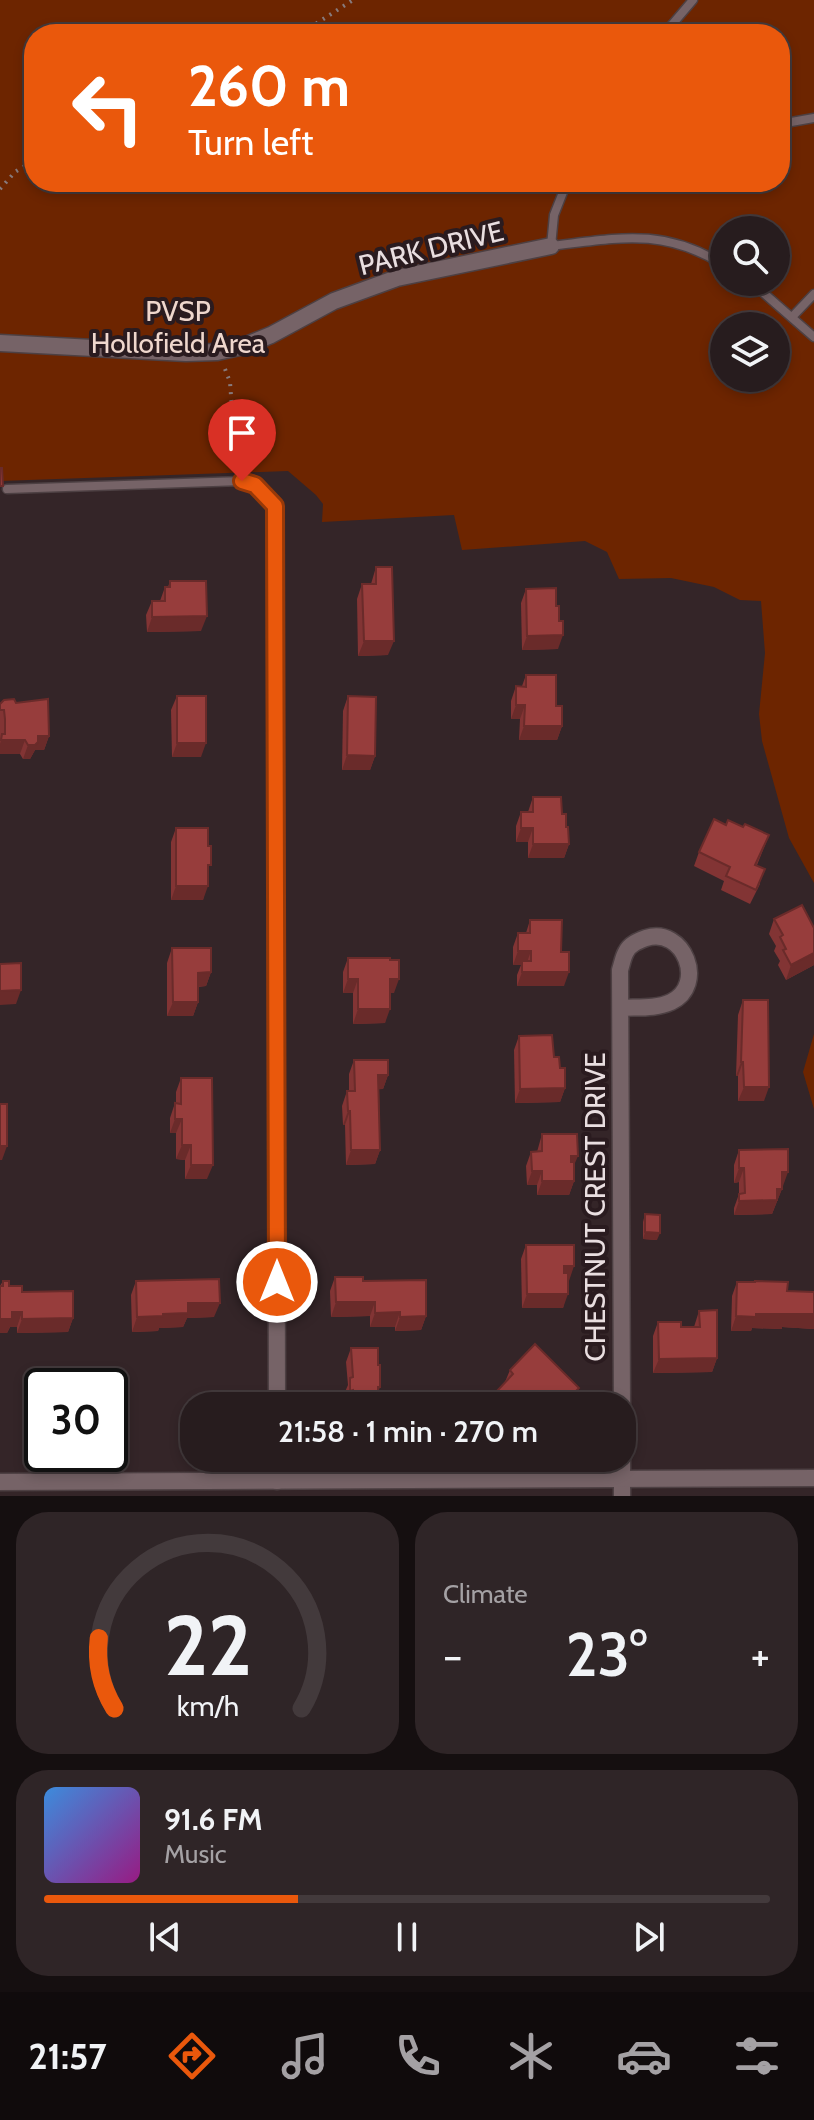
<!DOCTYPE html>
<html lang="en">
<head>
<meta charset="utf-8">
<style>
  :root { --surface:#271c1e; --page:#2f2527; --text:#f1f3f6; --muted:#a4a1a4; --line:#433a3c; --accent:#ea580c }
  body { margin:0; font-family:Cabin,sans-serif; background:var(--page); color:var(--text); height:100vh; display:flex; flex-direction:column; font-size:30px; white-space:nowrap }
  * { box-sizing:border-box; margin:0 }
  p { font-size:26px; color:var(--muted) }
  .icon { flex:none; width:44px; height:44px; fill:none; stroke:currentColor; stroke-width:2; stroke-linecap:round; stroke-linejoin:round }
  .map { position:relative; height:1496px; overflow:hidden }
  .panel { display:flex; flex-direction:column; gap:16px; padding:16px; background:#150f10; flex:1 }
  .panel>* { flex:none }
  .top-card { position:absolute; left:24px; top:24px; width:766px; height:168px; border-radius:32px; box-shadow:0 4px 12px #0003,0 0 0 2px var(--line); background:#ea580c; color:#fff; overflow:hidden }
  .tools { position:absolute; left:710px; top:216px; display:grid; gap:16px }
  .tools a { display:grid; place-items:center; width:80px; height:80px; border-radius:50%; background:var(--surface); box-shadow:0 4px 12px #0003,0 0 0 2px var(--line); font-size:40px }
  .speed { position:absolute; left:24px; top:1368px; display:flex; gap:16px; font-size:40px; font-weight:700; text-align:center }
  .speed>* { display:grid; place-content:center; width:104px; height:104px; border-radius:50%; background:var(--surface); box-shadow:0 4px 12px #0003,0 0 0 2px var(--line); line-height:1 }
  .speed .limit { border:4px solid #111; border-radius:12px; background:#fff; color:#111 }
  .pin { position:absolute; display:grid; place-items:center; width:68px; height:68px; color:#fff; margin:-82px -34px; border-radius:50% 50% 50% 0; rotate:-45deg; box-shadow:0 0 8px #0007 }
  .pin .icon { rotate:45deg }
  .me { position:absolute; width:88px; margin:-44px; rotate:0deg; stroke-linejoin:round; filter:drop-shadow(0 0 6px #0008) }
  .turn { display:flex; align-items:center; gap:28px; height:168px; padding:0 32px; font-size:36px }
  .turn .icon { width:104px; height:104px; stroke-width:2.5 }
  .turn b { display:block; font-size:56px; line-height:68px }
  .big { font-size:60px; font-weight:600; line-height:1.1 }
  .panel .widget { flex:1; display:flex; flex-direction:column; justify-content:center; gap:12px; min-width:0; padding:0 28px; border-radius:32px; background:var(--page) }
  .panel .dial { align-items:center; gap:0 }
  .dial svg { height:208px; overflow:visible; fill:none; stroke:var(--line); stroke-width:7; stroke-linecap:round; text-anchor:middle }
  .dial text { fill:var(--text); stroke:none }
  .song { display:flex; align-items:center; gap:24px }
  .cover { width:96px; height:96px; border-radius:12px; background:linear-gradient(135deg,hsl(210 70% 55%),hsl(310 70% 35%)) }
  .played { height:8px; border-radius:4px; background:linear-gradient(90deg,var(--accent) 35%,var(--line) 35%) }
  .keys { display:flex; justify-content:space-around; direction:ltr }
  .heat { display:flex; justify-content:space-between; align-items:center; font-size:44px; direction:ltr }
  .panel .tiles { flex:1; display:grid; gap:16px; grid-template-columns:1fr 1fr }
  .widget:last-child { grid-column:span 2 }
  .trip { position:absolute; left:180px; top:1392px; width:456px; height:80px; border-radius:32px; background:var(--surface); box-shadow:0 4px 12px #0003,0 0 0 2px var(--line); font-weight:600; line-height:80px; text-align:center }
  .tab-bar { display:flex; height:128px; justify-content:space-around; align-items:center; background:#100b0c; color:var(--muted) }
  .tab-bar .icon { width:56px; height:56px }
  .tab-bar .active { color:var(--accent) }
  .tab-bar b { font-size:36px; color:var(--text) }
  .map>svg:first-child { display:block }
</style>
</head>
<body>
<div class="map">
<svg width="814" height="1496" viewBox="0 0 814 1496">
  <rect width="100%" height="100%" fill="#342528"/>
  <g fill="#6d2500" fill-rule="evenodd">
    <path d="M0,0H814V883L789,838L762,741L759,714L765,653L761,601L740,600L714,587L671,578L619,579L607,552L585,541L462,550L454,515L322,522L323,504L316,495L288,471L0,481ZM34,34H780V182H34ZM724,230H776V282H724ZM724,326H776V378H724Z"/>
    <polygon points="814,1034 814,1109 803,1072"/>
  </g>
  <g fill="none" stroke-linecap="round" stroke-linejoin="round">
    <g stroke="#4d4043" stroke-width="11">
      <g id="lane">
        <polyline points="664,34 693,0"/>
        <polyline points="780,124 814,118"/>
        <path d="M567,182L554,215L551,246C619,238 662,227 724,265"/>
        <polyline points="751,282 814,337"/>
        <polyline points="793,316 814,294"/>
        <polyline points="7,489 242,481 255,485 275,506"/>
      </g>
    </g>
    <g stroke="#4d4043" stroke-width="19">
      <g id="street">
        <polyline points="0,343 186,353 217,352 244,346 271,335 334,301 397,278 551,246"/>
        <polyline points="275,506 277,1406"/>
        <path d="M621,1008C637,1007 656,1009 671,1002C707,985 684,926 646,938C638,941 630,944 626,952C623,957 622,964 620,970L622,1406"/>
        <polyline points="277,1458 277,1481"/>
        <polyline points="622,1458 622,1496"/>
        <polyline points="0,1482 814,1478"/>
      </g>
    </g>
    <g stroke="#877a7c" stroke-width="4" stroke-dasharray="2 6" stroke-linecap="butt">
      <polyline points="304,34 314,25 353,0"/>
      <polyline points="0,189 15,172 34,160"/>
      <polyline points="225,369 230,382 234,436 248,468"/>
    </g>
    <use href="#lane" stroke="#766367" stroke-width="8"/>
    <use href="#street" stroke="#766367" stroke-width="16"/>
  </g>
  <g fill="#823434">
    <polygon points="376,567 388,655 358,656 357,599 362,584 371,584"/>
    <polygon points="170,581 201,631 147,632 146,615 152,601 160,601 165,587 168,587"/>
    <polygon points="526,589 556,606 558,649 522,650 521,603"/>
    <polygon points="526,675 556,706 562,726 557,740 519,740 520,719 511,719 511,701 516,686 522,686"/>
    <polygon points="177,696 201,757 172,757 171,710"/>
    <polygon points="348,696 375,756 370,770 342,770 343,711"/>
    <polygon points="0,704 49,736 44,750 35,750 30,759 23,759 20,754 0,754"/>
    <polygon points="533,797 562,814 566,827 569,844 564,858 528,858 528,842 516,842 516,826 521,812 528,812"/>
    <polygon points="726,825 743,827 769,835 757,865 760,884 750,904 721,890 724,881 694,866 699,852"/>
    <polygon points="176,828 208,875 203,900 171,900 171,842"/>
    <polygon points="774,919 814,928 814,965 786,980 778,965 780,961 774,951 776,946 769,934"/>
    <polygon points="530,920 561,952 564,986 517,986 517,975 521,965 513,965 513,947 518,933 526,933"/>
    <polygon points="172,948 211,972 206,986 198,987 198,1002 193,1016 167,1016 167,963"/>
    <polygon points="348,958 394,993 390,993 385,1023 353,1024 353,993 343,993 343,972"/>
    <polygon points="743,1000 764,1101 738,1101 738,1076 736,1076 738,1015"/>
    <polygon points="519,1036 554,1057 560,1068 565,1088 560,1102 515,1103 514,1050"/>
    <polygon points="354,1060 388,1075 383,1089 379,1089 380,1150 375,1164 346,1165 345,1125 343,1125 342,1106 347,1091 349,1091 349,1074"/>
    <polygon points="181,1078 207,1179 185,1179 185,1160 176,1159 176,1133 170,1133 170,1118 175,1103 176,1103 176,1092"/>
    <polygon points="542,1134 574,1166 574,1181 569,1195 537,1195 537,1185 527,1185 526,1166 531,1152 537,1152"/>
    <polygon points="739,1150 783,1186 772,1214 734,1215 734,1208 739,1194 739,1182 734,1183 734,1165"/>
    <polygon points="645,1214 657,1240 643,1239 643,1222"/>
    <polygon points="526,1245 569,1281 563,1308 522,1308 521,1259"/>
    <polygon points="335,1277 363,1281 426,1316 421,1330 395,1331 395,1327 370,1327 370,1316 331,1317 330,1291"/>
    <polygon points="3,1281 9,1286 73,1318 68,1332 17,1333 17,1327 10,1327 7,1333 0,1333 0,1286"/>
    <polygon points="136,1281 214,1317 187,1318 183,1327 159,1328 158,1331 132,1332 131,1295"/>
    <polygon points="737,1282 787,1291 814,1292 814,1329 782,1327 782,1329 752,1328 751,1331 731,1331 732,1296"/>
    <polygon points="699,1311 717,1358 712,1372 653,1373 653,1336 658,1322 681,1327 694,1327"/>
    <polygon points="351,1348 378,1395 375,1406 348,1406 348,1405 345,1405 345,1392 348,1385 346,1362"/>
    <polygon points="510,1370 574,1402 569,1406 491,1406 496,1392 505,1382"/>
  </g>
  <g fill="#6a2b2a">
    <polygon points="207,616 201,631 147,632 152,617"/>
    <polygon points="563,635 558,649 522,650 527,636"/>
    <polygon points="364,641 394,641 388,655 358,656"/>
    <polygon points="516,705 525,705 520,719 511,719"/>
    <polygon points="524,726 562,726 557,740 519,740"/>
    <polygon points="38,736 49,736 44,750 35,750 30,759 23,759 28,745"/>
    <polygon points="1,740 25,740 20,754 0,754 0,744"/>
    <polygon points="177,743 206,743 201,757 172,757"/>
    <polygon points="347,755 375,756 370,770 342,770"/>
    <polygon points="521,828 533,828 528,842 516,842"/>
    <polygon points="533,844 569,844 564,858 528,858"/>
    <polygon points="176,886 208,886 203,900 171,900"/>
    <polygon points="518,951 531,951 526,965 522,961 521,965 513,965"/>
    <polygon points="814,953 814,965 786,980 791,965"/>
    <polygon points="211,972 206,986 193,987 198,973"/>
    <polygon points="522,972 569,972 564,986 517,986"/>
    <polygon points="348,979 358,979 353,993 343,993"/>
    <polygon points="390,979 399,979 394,993 385,993"/>
    <polygon points="21,990 16,1004 0,1005 0,991"/>
    <polygon points="173,1002 198,1002 193,1016 167,1016"/>
    <polygon points="358,1009 390,1009 385,1023 353,1024"/>
    <polygon points="741,1062 743,1062 738,1076 736,1076"/>
    <polygon points="378,1075 388,1075 383,1089 373,1090"/>
    <polygon points="744,1087 769,1087 764,1101 738,1101"/>
    <polygon points="565,1088 560,1102 515,1103 520,1089"/>
    <polygon points="348,1111 350,1111 345,1125 343,1125"/>
    <polygon points="175,1119 182,1119 176,1133 170,1133"/>
    <polygon points="182,1145 191,1145 185,1160 176,1159"/>
    <polygon points="0,1146 7,1146 2,1160 0,1160"/>
    <polygon points="351,1150 380,1150 375,1164 346,1165"/>
    <polygon points="571,1156 578,1156 572,1170"/>
    <polygon points="191,1165 213,1165 207,1179 185,1179"/>
    <polygon points="739,1168 744,1168 739,1182 734,1183"/>
    <polygon points="532,1171 542,1171 537,1185 527,1185"/>
    <polygon points="782,1172 788,1172 783,1186 777,1186"/>
    <polygon points="542,1181 574,1181 569,1195 537,1195"/>
    <polygon points="777,1189 782,1189 772,1214 734,1215 739,1201"/>
    <polygon points="645,1232 660,1233 657,1240 643,1239"/>
    <polygon points="564,1266 574,1266 569,1281 559,1281"/>
    <polygon points="527,1294 568,1294 563,1308 522,1308"/>
    <polygon points="336,1302 375,1302 370,1316 331,1317"/>
    <polygon points="188,1303 220,1303 214,1317 187,1318 183,1327 159,1328 158,1331 132,1332 137,1317 163,1314"/>
    <polygon points="12,1312 22,1312 17,1327 10,1327 7,1333 0,1333 0,1319"/>
    <polygon points="400,1312 395,1327 370,1327 375,1313"/>
    <polygon points="787,1313 814,1314 814,1329 782,1327 782,1329 752,1328 751,1331 731,1331 736,1316 756,1314"/>
    <polygon points="426,1316 421,1330 395,1331 400,1317"/>
    <polygon points="73,1318 68,1332 17,1333 22,1319"/>
    <polygon points="717,1358 712,1372 653,1373 659,1359"/>
    <polygon points="378,1387 380,1387 376,1399 378,1399 375,1406 351,1406 354,1399"/>
    <polygon points="579,1388 574,1402 569,1406 561,1406"/>
    <polygon points="353,1390 348,1405 345,1405 350,1391"/>
  </g>
  <g fill="#973d3c" stroke="#6a2b2a" stroke-width="2">
    <polygon points="0,468 2,468 3,486 0,486"/>
    <polygon points="376,567 392,567 394,641 364,641 362,584 376,584"/>
    <polygon points="170,581 206,581 207,616 152,617 152,601 165,601 165,587 170,587"/>
    <polygon points="556,588 556,606 559,606 559,621 563,621 563,635 527,636 526,589"/>
    <polygon points="526,675 556,675 556,706 562,706 562,726 524,726 525,705 516,705 516,686 526,687"/>
    <rect x="177" y="696" width="29" height="47"/>
    <polygon points="348,696 376,697 375,756 347,755"/>
    <polygon points="14,699 16,703 48,699 49,736 38,736 38,742 35,745 28,745 25,740 1,740 2,734 5,734 5,719 4,710 0,710 0,704 4,700"/>
    <polygon points="533,797 561,797 562,814 566,814 566,827 568,827 569,844 533,844 533,828 521,828 521,812 533,812"/>
    <polygon points="714,819 726,825 728,820 743,827 745,824 769,835 755,865 765,869 756,890 726,876 730,867 699,852"/>
    <polygon points="176,828 208,828 208,846 211,846 211,865 208,865 208,886 176,886"/>
    <polygon points="802,905 814,928 814,953 791,965 783,950 786,949 780,937 783,935 774,919"/>
    <polygon points="530,920 562,920 561,952 569,952 569,972 522,972 522,961 531,961 531,951 518,951 518,933 530,933"/>
    <polygon points="172,948 211,948 211,972 198,973 198,1002 173,1002"/>
    <polygon points="348,958 390,958 390,960 399,960 399,979 390,979 390,1009 358,1009 358,979 348,979"/>
    <polygon points="21,963 21,990 0,991 0,964"/>
    <polygon points="743,1000 768,1000 769,1087 744,1087 743,1062 741,1062"/>
    <polygon points="552,1035 554,1057 559,1057 560,1068 565,1068 565,1088 520,1089 519,1036"/>
    <polygon points="354,1060 388,1060 388,1075 378,1075 380,1150 351,1150 350,1111 348,1111 347,1091 355,1091"/>
    <polygon points="181,1078 212,1078 213,1165 191,1165 191,1145 182,1145 182,1119 175,1119 175,1103 181,1104"/>
    <rect x="0" y="1104" width="7" height="42"/>
    <polygon points="542,1134 577,1134 578,1156 571,1156 571,1162 574,1162 574,1181 542,1181 542,1171 532,1171 531,1152 542,1151"/>
    <polygon points="788,1149 788,1172 782,1172 782,1189 777,1189 777,1200 739,1201 739,1194 745,1193 744,1168 739,1168 739,1150"/>
    <polygon points="645,1214 660,1215 660,1233 645,1232"/>
    <polygon points="526,1245 574,1245 574,1266 564,1266 564,1273 568,1273 568,1294 527,1294"/>
    <polygon points="335,1277 363,1277 363,1281 426,1280 426,1316 400,1317 400,1312 375,1313 375,1302 336,1302"/>
    <polygon points="219,1279 220,1303 188,1303 188,1313 163,1314 163,1316 137,1317 136,1281"/>
    <polygon points="3,1281 9,1281 9,1286 22,1286 22,1292 73,1291 73,1318 22,1319 22,1312 12,1312 12,1319 0,1319 0,1286 3,1286"/>
    <polygon points="755,1281 788,1282 787,1291 814,1292 814,1314 756,1314 756,1317 736,1316 737,1282 755,1282"/>
    <polygon points="717,1310 717,1358 659,1359 658,1322 681,1322 681,1327 700,1327 699,1311"/>
    <polygon points="535,1344 579,1388 562,1405 551,1394 543,1402 548,1406 510,1406 496,1392 513,1374 510,1370"/>
    <polygon points="351,1348 378,1348 378,1365 380,1365 380,1387 378,1387 378,1399 354,1399 353,1390 350,1391 350,1378 353,1377"/>
  </g>
  <g fill="none" stroke-linecap="round" stroke-linejoin="round">
    <g stroke="#983908" stroke-width="20">
      <polyline id="route" points="242,481 255,485 275,506 277,1282"/>
    </g>
    <use href="#route" stroke="#ea580c" stroke-width="14"/>
  </g>
  <g text-anchor="middle" dominant-baseline="central" stroke-width="8" stroke-linejoin="round" paint-order="stroke">
    <g font-size="28" fill="#e9dee0" stroke="#2a1b1f">
      <text transform="translate(431 248) rotate(-14)">PARK DRIVE</text>
      <text transform="translate(595 1207) rotate(-90)">CHESTNUT CREST DRIVE</text>
    </g>
    <g font-size="28" fill="#efd7cd" stroke="#2a1b1f">
      <text x="178" y="311">PVSP<tspan x="178" dy="32">Hollofield Area</tspan></text>
    </g>
  </g>
</svg>
<div class="tools">
<a><svg class="icon" aria-label="search" viewBox="0 0 24 24"><circle cx="10" cy="10" r="6"/><path d="M15 15l6 6"/></svg></a>
<a><svg class="icon" aria-label="layers" viewBox="0 0 24 24"><path d="M12 4l9 5-9 5-9-5zM3 14l9 5 9-5"/></svg></a>
</div>
<div class="speed"><div class="limit">30</div></div>
<div class="pin" style="left:242px;top:481px;background:#d93025"><svg class="icon" aria-label="arrive" viewBox="0 0 24 24"><path d="M6 21V4h12l-3 4 3 4H6"/></svg></div>
<svg class="me" style="left:277px;top:1282px" viewBox="-20 -20 40 40"><circle r="17" fill="#ea580c" stroke="#fff" stroke-width="3"/><path d="M0-11L8 9 0 5-8 9z" fill="#fff"/></svg>
<div class="trip">21:58 · 1 min · 270 m</div>
<div class="top-card">
<div class="turn"><svg class="icon" aria-label="left" viewBox="0 0 24 24"><path d="M17 20v-9H6M10 6l-5 5 5 5"/></svg><div><b>260 m</b>Turn left</div></div>
</div>
</div>
<section class="panel">
<div class="tiles">
<div class="widget dial"><svg viewBox="0 0 100 80">
<path d="M14 69A42 42 0 1 1 86 69"/>
<path d="M14 69A42 42 0 0 1 8 42" stroke="#ea580c"/>
<text x="50" y="56" font-size="32" font-weight="700">22</text>
<text x="50" y="72" font-size="11">km/h</text>
</svg></div>
<div class="widget"><p>Climate</p>
<div class="heat"><a>−</a><b class="big">23°</b><a>+</a></div>
</div>
<div class="widget">
<div class="song"><i class="cover"></i><div><b>91.6 FM</b><p>Music</p></div></div>
<div class="played"></div>
<div class="keys"><svg class="icon" aria-label="previous" viewBox="0 0 24 24"><path d="M18 5L8 12l10 7zM5 5v14"/></svg><svg class="icon" aria-label="pause" viewBox="0 0 24 24"><path d="M8 5v14M16 5v14"/></svg><svg class="icon" aria-label="next" viewBox="0 0 24 24"><path d="M6 5l10 7-10 7zM19 5v14"/></svg></div>
</div>
</div>
</section>
<nav class="tab-bar">
<b>21:57</b>
<svg class="icon active" aria-label="directions" viewBox="0 0 24 24"><path d="M12 3l9 9-9 9-9-9zM9 14v-3h6M13 9l2 2-2 2"/></svg>
<svg class="icon" aria-label="music" viewBox="0 0 24 24"><path d="M9 18V5l10-2v13"/><circle cx="6" cy="18" r="3"/><circle cx="16" cy="16" r="3"/></svg>
<svg class="icon" aria-label="phone" viewBox="0 0 24 24"><path d="M5 4h4l2 5-3 2q2 4 5 5l2-3 5 2v4C11 20 4 13 5 4z"/></svg>
<svg class="icon" aria-label="climate" viewBox="0 0 24 24"><path d="M12 3v18M4 7l16 10M4 17L20 7"/></svg>
<svg class="icon" aria-label="car" viewBox="0 0 24 24"><path d="M5 17H2v-5l4-1 3-4h7l3 4 3 1v5h-3M9 17h6M6 11h13"/><circle cx="7" cy="17" r="2"/><circle cx="17" cy="17" r="2"/></svg>
<svg class="icon" aria-label="filters" viewBox="0 0 24 24"><path d="M4 7h16M4 17h16"/><circle cx="9" cy="7" r="2"/><circle cx="15" cy="17" r="2"/></svg>
</nav>
</body>
</html>
